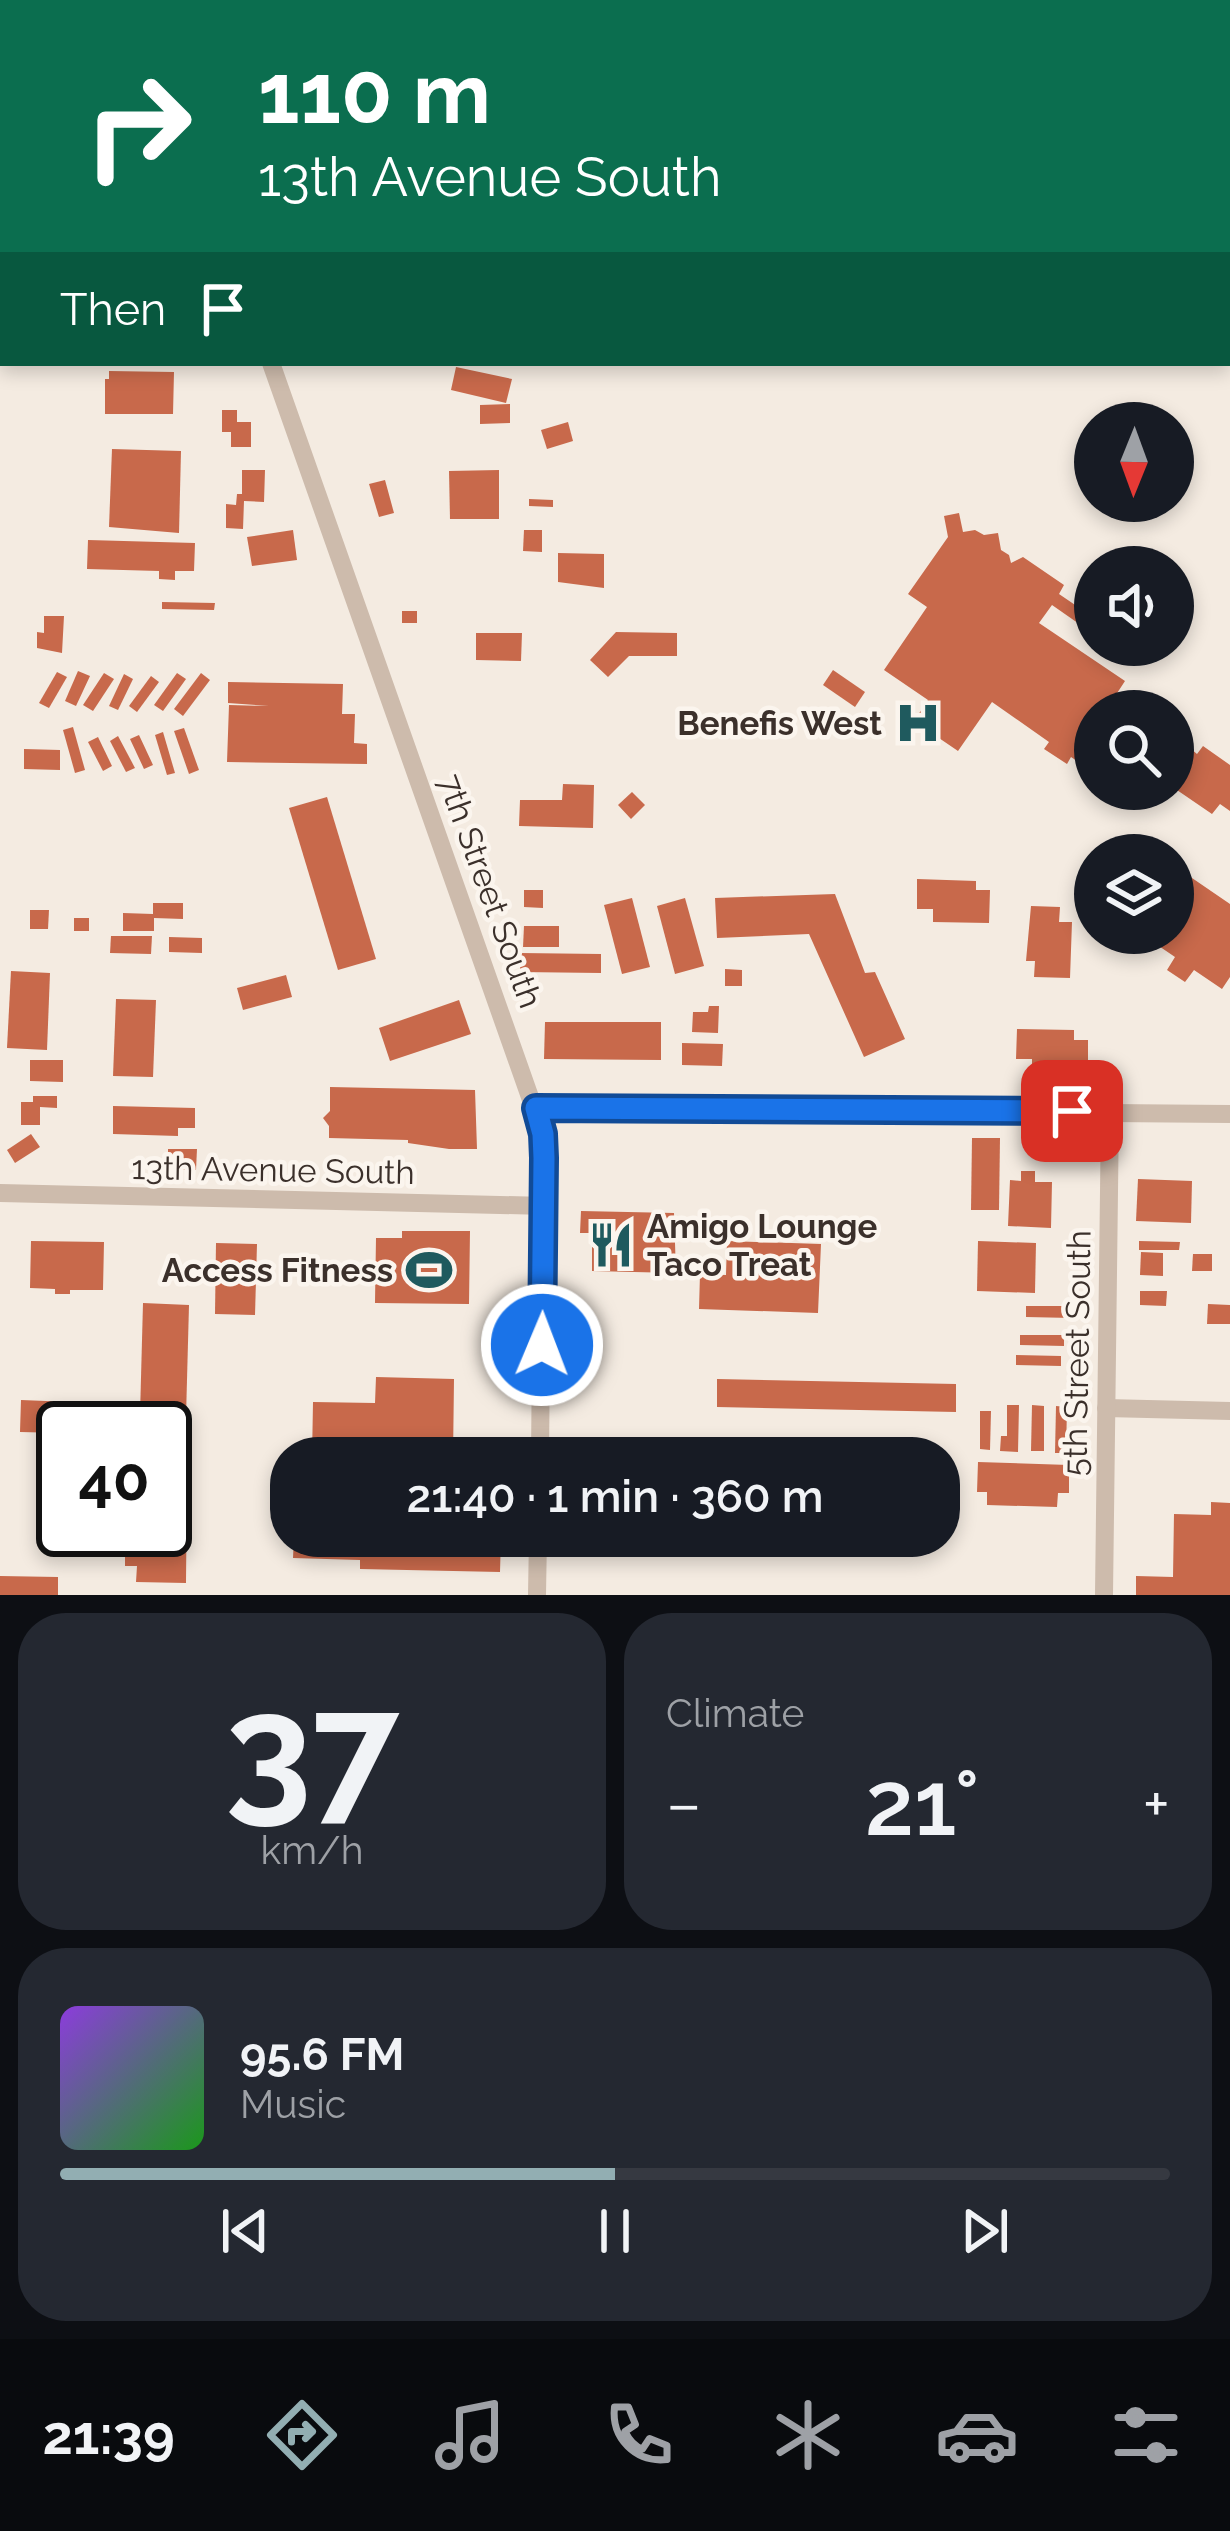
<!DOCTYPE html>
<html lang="en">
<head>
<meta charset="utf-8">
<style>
  :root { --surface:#171b24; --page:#242831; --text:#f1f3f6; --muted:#9ea1a6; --line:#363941; --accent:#92aeb2 }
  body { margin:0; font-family:Raleway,sans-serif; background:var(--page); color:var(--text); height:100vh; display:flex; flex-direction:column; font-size:45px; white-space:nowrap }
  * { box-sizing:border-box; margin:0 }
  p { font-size:39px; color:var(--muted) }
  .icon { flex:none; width:66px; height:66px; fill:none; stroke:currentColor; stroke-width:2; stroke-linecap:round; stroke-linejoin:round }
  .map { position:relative; height:1595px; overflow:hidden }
  .panel { display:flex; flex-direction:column; gap:18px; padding:18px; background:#0d0f14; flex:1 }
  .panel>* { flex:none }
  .top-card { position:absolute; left:0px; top:0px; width:1230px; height:366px; box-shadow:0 6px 18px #0003; background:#0b6e4f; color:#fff; overflow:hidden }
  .needle { width:78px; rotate:181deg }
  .controls { position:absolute; left:1074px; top:402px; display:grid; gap:24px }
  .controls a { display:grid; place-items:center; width:120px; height:120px; border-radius:50%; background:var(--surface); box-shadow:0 6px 18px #0003; font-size:60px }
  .speed { position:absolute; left:36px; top:1401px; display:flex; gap:24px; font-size:60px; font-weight:700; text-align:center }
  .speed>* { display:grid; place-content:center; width:156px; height:156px; border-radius:50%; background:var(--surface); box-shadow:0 6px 18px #0003; line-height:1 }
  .speed .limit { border:6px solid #111; border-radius:18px; background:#fff; color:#111 }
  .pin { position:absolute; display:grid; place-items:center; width:102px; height:102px; color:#fff; margin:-51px; border-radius:24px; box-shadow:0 6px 18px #0006 }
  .me { position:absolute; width:132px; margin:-66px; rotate:1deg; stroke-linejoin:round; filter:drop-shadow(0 0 9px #0008) }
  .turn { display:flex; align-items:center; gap:42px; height:252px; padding:0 60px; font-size:54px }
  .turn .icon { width:156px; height:156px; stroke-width:2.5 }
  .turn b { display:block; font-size:84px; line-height:102px }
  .then { display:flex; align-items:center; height:114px; padding:0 60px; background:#0003; gap:24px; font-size:45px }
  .big { font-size:90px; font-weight:600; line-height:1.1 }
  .panel .widget { flex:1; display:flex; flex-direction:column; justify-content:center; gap:18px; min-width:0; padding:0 42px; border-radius:48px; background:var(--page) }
  .panel .dial { align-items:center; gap:0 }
  .dial b { font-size:156px; line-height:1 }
  .song { display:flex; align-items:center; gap:36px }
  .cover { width:144px; height:144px; border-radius:18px; background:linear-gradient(135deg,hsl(270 70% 55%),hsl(120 70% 35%)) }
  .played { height:12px; border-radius:6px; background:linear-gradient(90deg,var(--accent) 50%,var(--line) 50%) }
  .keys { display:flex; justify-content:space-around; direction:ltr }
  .heat { display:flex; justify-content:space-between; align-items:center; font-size:66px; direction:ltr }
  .panel .tiles { flex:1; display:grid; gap:18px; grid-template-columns:1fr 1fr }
  .widget:last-child { grid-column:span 2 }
  .trip { position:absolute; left:270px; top:1437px; width:690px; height:120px; border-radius:48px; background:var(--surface); box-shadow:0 6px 18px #0003; font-weight:600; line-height:120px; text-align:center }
  .dock { display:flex; height:192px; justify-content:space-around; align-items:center; background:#090b0e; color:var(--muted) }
  .dock .icon { width:84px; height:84px }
  .dock .selected { color:var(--accent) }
  .dock b { font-size:54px; color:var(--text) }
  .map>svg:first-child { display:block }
</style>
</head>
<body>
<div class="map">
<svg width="1230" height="1595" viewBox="0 0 1230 1595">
  <rect width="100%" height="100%" fill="#f4ebe1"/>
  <g fill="#c8694b">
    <polygon points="456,367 512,379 506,403 451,390"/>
    <polygon points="109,371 174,372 173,414 105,414 105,379 109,379"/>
    <polygon points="510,404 510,423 480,424 480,405"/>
    <polygon points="222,410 237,410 237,422 251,422 251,447 231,447 231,432 222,432"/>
    <polygon points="568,422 573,441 547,449 541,430"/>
    <polygon points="112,449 181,451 179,533 109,527"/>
    <polygon points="242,470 265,470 264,502 244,501 243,529 226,528 226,504 236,505 237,494 242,494"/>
    <polygon points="499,470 499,519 450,519 449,471"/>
    <polygon points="385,480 394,513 379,517 369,484"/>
    <polygon points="529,499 553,500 553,507 529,506"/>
    <polygon points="959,513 963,532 975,530 984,535 998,533 1001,550 1009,555 1011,563 1023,557 1064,585 1059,594 1084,611 1088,605 1095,609 1095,635 1052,605 1039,623 1125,681 1108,707 1114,711 1095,711 1095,754 1086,767 1071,757 1067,764 1044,749 1049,742 992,702 958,751 914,721 928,700 884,670 927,607 908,594 948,537 944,516"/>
    <polygon points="293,530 297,560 252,566 247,537"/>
    <polygon points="524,530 542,530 542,552 523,551"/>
    <polygon points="88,540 195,543 194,571 175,571 175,580 159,579 159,571 87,569"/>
    <polygon points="558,553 604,554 604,588 558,582"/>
    <polygon points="162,602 215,603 214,610 162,609"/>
    <rect x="402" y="611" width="15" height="12"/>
    <polygon points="44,616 64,616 62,653 37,648 37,632 44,633"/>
    <polygon points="616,632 677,633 677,656 629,656 608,677 590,660"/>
    <polygon points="476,633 522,633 521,661 476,660"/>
    <polygon points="833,670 865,692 855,707 823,685"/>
    <polygon points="78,671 90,676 76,706 65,701"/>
    <polygon points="57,672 67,677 49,708 39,703"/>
    <polygon points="104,673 114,679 93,711 83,705"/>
    <polygon points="177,673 186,679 163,711 154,705"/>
    <polygon points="201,673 210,680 183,716 174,709"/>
    <polygon points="124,674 133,679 118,710 109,706"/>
    <polygon points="151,676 159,682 137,712 129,706"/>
    <polygon points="228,682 343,684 342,714 355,714 354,743 367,744 367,764 227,762 229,705 269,706 228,703"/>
    <polygon points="73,727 85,770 75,773 63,730"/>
    <polygon points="184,728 199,770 189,774 174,731"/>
    <polygon points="163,732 175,773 167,775 155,735"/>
    <polygon points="139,735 153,765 144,769 130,739"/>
    <polygon points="118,736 135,768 126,772 110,741"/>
    <polygon points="98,737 112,766 103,771 88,742"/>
    <polygon points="1203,746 1230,765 1230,811 1220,804 1212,814 1174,788 1188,767 1180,762 1190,748 1197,754"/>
    <polygon points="24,749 60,750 60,770 24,769"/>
    <polygon points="563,784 594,785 593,828 519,826 520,800 562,800"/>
    <polygon points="632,792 645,805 631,819 618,805"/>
    <polygon points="327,797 376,959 338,970 289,808"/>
    <polygon points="1173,865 1230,904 1230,977 1222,989 1194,970 1185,982 1167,970 1175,957 1147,938 1151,933 1173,933"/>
    <polygon points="917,879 976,881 976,890 990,890 989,923 933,922 933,909 917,909"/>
    <polygon points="524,890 543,890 543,908 524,907"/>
    <polygon points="835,894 865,973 875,972 905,1039 864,1057 809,934 717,938 715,898"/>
    <polygon points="632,898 650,967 622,974 604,905"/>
    <polygon points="685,898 704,966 675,974 657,906"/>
    <polygon points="153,903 183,903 183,919 154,918 154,931 123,931 123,913 153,914"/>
    <polygon points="1031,906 1060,907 1059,922 1072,922 1070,978 1034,977 1035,961 1026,961"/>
    <polygon points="30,910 49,910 48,929 30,929"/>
    <rect x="74" y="918" width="15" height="13"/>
    <polygon points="524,926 559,926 559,947 523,947"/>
    <polygon points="111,936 152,936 151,954 110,953"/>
    <polygon points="169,937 202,938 202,953 169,952"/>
    <polygon points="520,953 601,954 601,973 520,972"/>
    <polygon points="725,969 742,970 742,986 725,986"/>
    <polygon points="11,971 50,973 47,1050 7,1048"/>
    <polygon points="286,975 292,997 243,1010 237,988"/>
    <polygon points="116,999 156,1000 153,1077 113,1076"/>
    <polygon points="459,1000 471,1034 390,1061 379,1028"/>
    <polygon points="709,1006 719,1006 718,1033 692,1032 693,1012 708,1012"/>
    <polygon points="545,1022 661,1022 661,1060 544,1059"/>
    <polygon points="1017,1029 1074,1030 1074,1040 1088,1040 1088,1071 1032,1071 1032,1059 1016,1059"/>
    <polygon points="682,1043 723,1044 722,1066 682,1065"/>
    <polygon points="30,1060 63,1060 63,1082 30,1081"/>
    <polygon points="330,1087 475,1090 477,1149 449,1149 408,1143 408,1140 329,1138 329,1126 323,1118 330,1111"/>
    <polygon points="33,1096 57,1096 57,1108 40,1107 40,1125 21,1125 21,1102 33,1102"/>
    <polygon points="113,1106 195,1108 195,1128 178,1128 178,1136 113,1134"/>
    <polygon points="31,1134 40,1147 15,1163 7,1150"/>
    <polygon points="972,1138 1000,1138 999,1210 971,1210"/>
    <polygon points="168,1149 197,1149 196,1170 168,1170"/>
    <polygon points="1021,1171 1035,1171 1035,1182 1052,1182 1051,1228 1008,1226 1010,1180 1021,1181"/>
    <polygon points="1138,1179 1192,1181 1191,1223 1136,1221"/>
    <polygon points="581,1211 674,1213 676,1273 592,1271 592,1233 580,1233"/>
    <polygon points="402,1231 470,1231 469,1304 375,1303 376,1238 402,1238"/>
    <polygon points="31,1241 104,1242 103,1290 70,1290 70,1294 55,1294 55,1289 30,1288"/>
    <polygon points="727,1241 821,1244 818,1313 699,1309 700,1274 726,1275"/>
    <polygon points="978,1241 1036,1243 1035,1293 977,1291"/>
    <polygon points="1139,1241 1180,1242 1179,1250 1139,1250"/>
    <polygon points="216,1243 257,1244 255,1315 215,1314"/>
    <polygon points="1141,1252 1163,1253 1163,1276 1140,1275"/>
    <polygon points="1193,1254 1212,1254 1212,1271 1192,1271"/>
    <polygon points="1140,1291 1167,1291 1166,1306 1140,1305"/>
    <polygon points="143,1303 189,1305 186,1417 140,1415"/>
    <polygon points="1208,1304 1230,1305 1230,1324 1207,1324"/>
    <polygon points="1026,1306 1072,1306 1072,1318 1026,1317"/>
    <polygon points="1020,1335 1064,1335 1064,1346 1020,1345"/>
    <polygon points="1016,1355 1061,1356 1061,1366 1016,1365"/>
    <polygon points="376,1377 454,1379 453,1458 312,1458 313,1402 375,1403"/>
    <polygon points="717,1379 956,1384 956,1412 717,1407"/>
    <polygon points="21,1400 71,1402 70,1428 63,1428 63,1433 20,1432"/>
    <polygon points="1007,1405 1019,1405 1018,1452 1000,1451 1001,1436 1007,1436"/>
    <polygon points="1032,1405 1044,1406 1044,1451 1031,1451"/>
    <polygon points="1056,1406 1067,1407 1066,1453 1055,1453"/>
    <polygon points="980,1411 991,1411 990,1450 980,1449"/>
    <polygon points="978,1462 1069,1465 1069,1493 1058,1493 1057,1507 987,1505 987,1492 977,1492"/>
    <polygon points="165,1476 187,1476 186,1583 136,1582 137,1566 125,1566 125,1554 136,1554 136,1530 165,1530"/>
    <polygon points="1211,1502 1230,1503 1230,1595 1136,1595 1136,1576 1173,1577 1174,1514 1211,1515"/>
    <polygon points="294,1536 501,1536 500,1572 360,1569 360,1560 293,1558"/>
    <polygon points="0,1576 58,1577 58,1595 0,1595"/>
  </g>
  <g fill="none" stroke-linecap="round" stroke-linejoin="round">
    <g stroke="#cdbbac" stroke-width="18">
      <polyline points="3,3 4,0"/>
      <polyline points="269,3 269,0"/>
      <polyline points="477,3 477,0"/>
      <polyline points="583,3 583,0"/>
      <polyline points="690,3 690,0"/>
      <polyline points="1079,3 1079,0"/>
      <polyline points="0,203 3,31"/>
      <polyline points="0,319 3,319"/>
      <polyline points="1227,338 1230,338"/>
      <polyline points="271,363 543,1134 540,1458"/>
      <polyline points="535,1108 1230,1114"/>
      <polyline points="0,1193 546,1206"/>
      <polyline points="1106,1408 1230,1411"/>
      <polyline points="537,1595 538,1536"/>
      <polyline points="1104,1595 1110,1111"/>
    </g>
  </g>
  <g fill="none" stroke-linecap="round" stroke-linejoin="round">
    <g stroke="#114b97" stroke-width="30">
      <polyline id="route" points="542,1345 544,1158 543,1134 536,1108 1072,1111"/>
    </g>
    <use href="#route" stroke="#1a73e8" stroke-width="21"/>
  </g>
  <defs>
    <g id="hospital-bare" transform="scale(3.6)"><path d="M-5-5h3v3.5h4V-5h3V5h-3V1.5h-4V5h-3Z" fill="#1f5a5e" stroke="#fbf5ee" stroke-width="2.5" paint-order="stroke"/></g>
    <g id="restaurant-bare" transform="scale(3.6)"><path d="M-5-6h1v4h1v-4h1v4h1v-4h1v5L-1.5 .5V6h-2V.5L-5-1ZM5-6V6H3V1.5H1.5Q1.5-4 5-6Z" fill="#1f5a5e" stroke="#fbf5ee" stroke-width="2.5" paint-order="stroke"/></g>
    <g id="stadium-bare" transform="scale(3.6)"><path d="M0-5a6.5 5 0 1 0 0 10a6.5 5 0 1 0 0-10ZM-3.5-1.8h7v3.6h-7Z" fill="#1f5a5e" stroke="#fbf5ee" stroke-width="2.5" paint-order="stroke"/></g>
  </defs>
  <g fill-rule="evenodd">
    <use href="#hospital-bare" x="918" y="723"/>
    <use href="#restaurant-bare" x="611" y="1245"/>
    <use href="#stadium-bare" x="429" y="1270"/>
  </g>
  <g text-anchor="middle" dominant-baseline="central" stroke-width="9" stroke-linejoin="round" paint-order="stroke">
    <g font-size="33" font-weight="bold" fill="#3b302b" stroke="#fbf5ee" text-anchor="end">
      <text x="882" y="723">Benefis West</text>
      <text x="647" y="1226" text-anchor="start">Amigo Lounge<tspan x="647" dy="38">Taco Treat</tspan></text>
      <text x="393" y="1270">Access Fitness</text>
    </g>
    <g font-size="33" fill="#3b302b" stroke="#fbf5ee">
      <text transform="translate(490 891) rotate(70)">7th Street South</text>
      <text transform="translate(273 1170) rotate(1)">13th Avenue South</text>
      <text transform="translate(1077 1353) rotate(-89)">5th Street South</text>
    </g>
  </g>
</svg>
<div class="controls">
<a><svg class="needle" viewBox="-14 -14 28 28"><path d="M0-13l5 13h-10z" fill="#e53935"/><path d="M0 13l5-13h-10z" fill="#9ea1a6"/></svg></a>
<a><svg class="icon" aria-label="sound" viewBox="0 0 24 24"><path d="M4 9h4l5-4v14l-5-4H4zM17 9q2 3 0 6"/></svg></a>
<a><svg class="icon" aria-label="search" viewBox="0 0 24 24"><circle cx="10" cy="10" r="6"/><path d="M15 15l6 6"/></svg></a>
<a><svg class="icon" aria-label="layers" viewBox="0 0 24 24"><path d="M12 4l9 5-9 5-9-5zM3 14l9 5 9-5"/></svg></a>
</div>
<div class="speed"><div class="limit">40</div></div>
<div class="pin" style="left:1072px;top:1111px;background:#d93025"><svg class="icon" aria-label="arrive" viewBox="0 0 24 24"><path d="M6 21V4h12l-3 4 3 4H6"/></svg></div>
<svg class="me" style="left:542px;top:1345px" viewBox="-20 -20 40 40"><circle r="17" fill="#1a73e8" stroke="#fff" stroke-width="3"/><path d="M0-11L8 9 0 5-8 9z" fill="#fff"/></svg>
<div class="trip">21:40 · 1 min · 360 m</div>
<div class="top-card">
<div class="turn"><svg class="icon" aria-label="right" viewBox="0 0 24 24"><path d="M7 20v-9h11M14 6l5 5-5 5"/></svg><div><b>110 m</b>13th Avenue South</div></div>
<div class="then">Then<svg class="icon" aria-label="arrive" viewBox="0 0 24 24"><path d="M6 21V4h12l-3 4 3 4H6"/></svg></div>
</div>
</div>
<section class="panel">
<div class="tiles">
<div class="widget dial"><b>37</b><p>km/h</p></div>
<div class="widget"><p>Climate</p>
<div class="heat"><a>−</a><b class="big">21°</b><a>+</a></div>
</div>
<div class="widget">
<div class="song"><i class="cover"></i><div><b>95.6 FM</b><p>Music</p></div></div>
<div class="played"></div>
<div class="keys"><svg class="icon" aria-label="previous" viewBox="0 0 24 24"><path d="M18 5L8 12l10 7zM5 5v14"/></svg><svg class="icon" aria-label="pause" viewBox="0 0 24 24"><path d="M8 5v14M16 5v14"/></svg><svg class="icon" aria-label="next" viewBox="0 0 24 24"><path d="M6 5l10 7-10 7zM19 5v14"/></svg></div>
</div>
</div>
</section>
<nav class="dock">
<b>21:39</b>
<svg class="icon selected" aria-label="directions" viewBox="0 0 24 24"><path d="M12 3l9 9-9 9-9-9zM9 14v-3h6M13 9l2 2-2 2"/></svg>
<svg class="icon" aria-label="music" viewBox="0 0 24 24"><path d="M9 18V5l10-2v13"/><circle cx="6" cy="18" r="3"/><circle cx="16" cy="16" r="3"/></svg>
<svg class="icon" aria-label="phone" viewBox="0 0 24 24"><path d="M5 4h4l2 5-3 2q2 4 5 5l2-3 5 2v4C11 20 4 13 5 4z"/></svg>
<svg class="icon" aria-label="climate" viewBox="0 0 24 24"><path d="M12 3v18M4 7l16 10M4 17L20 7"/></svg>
<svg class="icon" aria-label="car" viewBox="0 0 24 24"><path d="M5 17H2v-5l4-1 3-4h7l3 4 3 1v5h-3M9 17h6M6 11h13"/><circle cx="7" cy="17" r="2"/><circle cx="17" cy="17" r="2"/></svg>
<svg class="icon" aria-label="filters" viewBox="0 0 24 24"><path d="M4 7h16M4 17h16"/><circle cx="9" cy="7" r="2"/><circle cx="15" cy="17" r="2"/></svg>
</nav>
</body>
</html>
